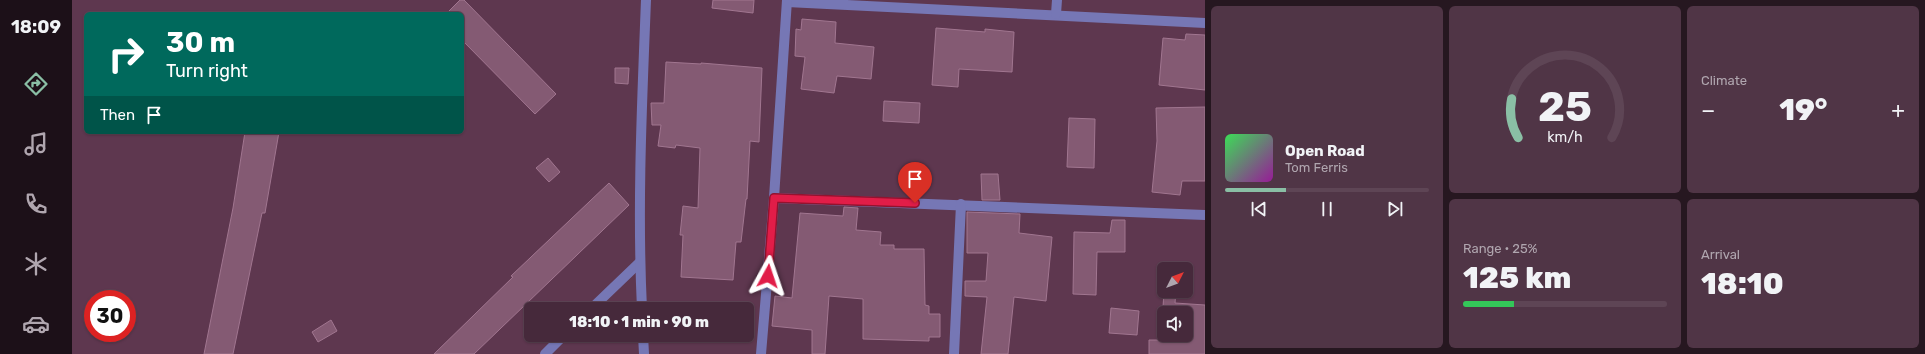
<!DOCTYPE html>
<html lang="en">
<head>
<meta charset="utf-8">
<style>
  :root { --surface:#46293b; --page:#503546; --text:#f1f3f6; --muted:#b0a6af; --line:#5e4555; --accent:#8abfa5 }
  body { margin:0; font-family:Rubik,sans-serif; background:var(--page); color:var(--text); height:100vh; display:flex; flex-direction:column; font-size:15px; white-space:nowrap }
  * { box-sizing:border-box; margin:0 }
  p { font-size:13px; color:var(--muted) }
  .icon { flex:none; width:22px; height:22px; fill:none; stroke:currentColor; stroke-width:2; stroke-linecap:round; stroke-linejoin:round }
  .map { position:relative; flex:1; overflow:hidden }
  .sheet { display:flex; flex-direction:column; gap:6px; padding:6px; background:#261720; width:720px }
  .sheet>* { flex:none }
  .banner { position:absolute; left:12px; top:12px; width:380px; height:122px; border-radius:6px; box-shadow:0 1px 3px #0004,0 0 0 1px var(--line); background:#00695c; color:#fff; overflow:hidden }
  .needle { width:26px; rotate:48deg }
  .buttons { position:absolute; left:1085px; top:262px; display:grid; gap:8px }
  .buttons a { display:grid; place-items:center; width:36px; height:36px; border-radius:6px; background:var(--surface); box-shadow:0 1px 3px #0004,0 0 0 1px var(--line); font-size:20px }
  .speed { position:absolute; left:12px; top:290px; display:flex; gap:8px; font-size:20px; font-weight:700; text-align:center }
  .speed>* { display:grid; place-content:center; width:52px; height:52px; border-radius:50%; background:var(--surface); box-shadow:0 1px 3px #0004,0 0 0 1px var(--line); line-height:1 }
  .speed .limit { border:6px solid #d22; background:#fff; color:#111 }
  .pin { position:absolute; display:grid; place-items:center; width:34px; height:34px; color:#fff; margin:-41px -17px; border-radius:50% 50% 50% 0; rotate:-45deg; box-shadow:0 0 4px #0007 }
  .pin .icon { rotate:45deg }
  .me { position:absolute; width:44px; margin:-22px; rotate:5deg; stroke-linejoin:round; filter:drop-shadow(0 0 3px #0008) }
  .turn { display:flex; align-items:center; gap:14px; height:84px; padding:0 16px; font-size:18px }
  .turn .icon { width:52px; height:52px; stroke-width:2.5 }
  .turn b { display:block; font-size:28px; line-height:34px }
  .then { display:flex; align-items:center; height:38px; padding:0 16px; background:#0003; gap:8px; font-size:15px }
  .big { font-size:30px; font-weight:800; line-height:1.1 }
  .sheet .card { flex:1; display:flex; flex-direction:column; justify-content:center; gap:6px; min-width:0; padding:0 14px; border-radius:6px; background:var(--page) }
  .sheet .dial { align-items:center; gap:0 }
  .dial svg { height:104px; overflow:visible; fill:none; stroke:var(--line); stroke-width:7; stroke-linecap:round; text-anchor:middle }
  .dial text { fill:var(--text); stroke:none }
  .song { display:flex; align-items:center; gap:12px }
  .cover { width:48px; height:48px; border-radius:6px; background:linear-gradient(135deg,hsl(130 70% 55%),hsl(300 70% 35%)) }
  .played { height:4px; border-radius:2px; background:linear-gradient(90deg,var(--accent) 30%,var(--line) 30%) }
  .keys { display:flex; justify-content:space-around; direction:ltr }
  .heat { display:flex; justify-content:space-between; align-items:center; font-size:22px; direction:ltr }
  .charge { height:6px; border-radius:3px; background:linear-gradient(90deg,#34c759 25%,var(--line) 0) }
  .sheet .tiles { flex:1; display:grid; gap:6px; grid-template-columns:repeat(3,1fr) }
  .card:first-child { grid-row:span 2 }
  .trip { position:absolute; left:452px; top:302px; width:230px; height:40px; border-radius:6px; background:var(--surface); box-shadow:0 1px 3px #0004,0 0 0 1px var(--line); font-weight:800; line-height:40px; text-align:center }
  main { display:flex; flex:1; min-height:0 }
  .menu { display:flex; flex-direction:column; width:72px; justify-content:space-around; align-items:center; background:#1c1018; color:var(--muted) }
  .menu .icon { width:28px; height:28px }
  .menu .selected { color:var(--accent) }
  .menu b { font-size:18px; color:var(--text) }
  .map>svg:first-child { display:block }
</style>
</head>
<body>
<main>
<nav class="menu">
<b>18:09</b>
<svg class="icon selected" aria-label="directions" viewBox="0 0 24 24"><path d="M12 3l9 9-9 9-9-9zM9 14v-3h6M13 9l2 2-2 2"/></svg>
<svg class="icon" aria-label="music" viewBox="0 0 24 24"><path d="M9 18V5l10-2v13"/><circle cx="6" cy="18" r="3"/><circle cx="16" cy="16" r="3"/></svg>
<svg class="icon" aria-label="phone" viewBox="0 0 24 24"><path d="M5 4h4l2 5-3 2q2 4 5 5l2-3 5 2v4C11 20 4 13 5 4z"/></svg>
<svg class="icon" aria-label="climate" viewBox="0 0 24 24"><path d="M12 3v18M4 7l16 10M4 17L20 7"/></svg>
<svg class="icon" aria-label="car" viewBox="0 0 24 24"><path d="M5 17H2v-5l4-1 3-4h7l3 4 3 1v5h-3M9 17h6M6 11h13"/><circle cx="7" cy="17" r="2"/><circle cx="17" cy="17" r="2"/></svg>
</nav>
<div class="map">
<svg width="1133" height="354" viewBox="0 0 1133 354">
  <rect width="100%" height="100%" fill="#5e374f"/>
  <g fill="#845a73" stroke="#a17690" fill-rule="evenodd">
    <polygon points="388,0 392,0 484,94 463,114 390,40 390,14 374,14"/>
    <polygon points="641,0 682,0 681,13 640,8"/>
    <polygon points="730,19 764,22 763,43 802,47 799,79 765,76 762,93 729,89 733,57 723,56 724,29 729,30"/>
    <polygon points="864,28 913,32 913,29 942,32 940,72 887,69 886,87 860,85"/>
    <polygon points="1114,34 1133,35 1133,90 1087,85 1091,38 1113,40"/>
    <polygon points="594,62 629,64 629,63 690,68 687,142 678,141 675,199 674,199 669,242 664,242 661,280 609,277 611,235 608,235 611,206 626,208 628,148 604,145 603,148 586,146 589,125 580,125 579,103 592,103"/>
    <polygon points="543,68 557,68 556,84 543,83"/>
    <polygon points="812,101 848,103 847,123 811,121"/>
    <polygon points="1133,107 1133,181 1110,181 1108,195 1080,192 1085,141 1084,108"/>
    <polygon points="997,118 1023,119 1022,168 995,167"/>
    <polygon points="173,132 207,132 193,213 190,213 161,354 132,354 161,208"/>
    <polygon points="476,158 488,172 477,182 464,168"/>
    <polygon points="909,174 926,174 928,200 910,200"/>
    <polygon points="537,183 557,205 402,354 362,354 441,277 439,276"/>
    <polygon points="772,207 786,208 784,230 809,232 808,245 822,245 822,249 852,249 853,305 857,306 857,314 868,314 868,337 857,337 857,341 791,339 791,299 757,296 753,354 740,354 740,330 700,326 703,296 720,298 728,213 771,216"/>
    <polygon points="895,212 948,214 947,233 980,237 974,301 942,297 936,354 909,354 915,297 893,296 893,281 914,281 916,253 895,253"/>
    <polygon points="1040,220 1053,220 1053,252 1025,252 1024,295 1001,294 1002,232 1038,233"/>
    <path d="M1092,291H1104L1103,303L1133,305V354H1077V340H1089ZM1092,313H1114V335H1092Z"/>
    <polygon points="1039,308 1067,311 1065,335 1037,333"/>
    <polygon points="259,320 265,331 246,342 240,332"/>
  </g>
  <g fill="none" stroke-linecap="round" stroke-linejoin="round">
    <g stroke="#7677b5" stroke-width="10">
      <polyline points="715,2 1133,23"/>
      <polyline points="984,14 985,0"/>
      <polyline points="702,198 1133,215"/>
      <polyline points="519,309 568,262"/>
      <path d="M570,309C565,206 570,103 574,0"/>
      <polyline points="571,335 572,354"/>
      <polyline points="473,354 492,335"/>
      <polyline points="689,354 702,198 715,0"/>
      <polyline points="882,354 889,204"/>
    </g>
  </g>
  <g fill="none" stroke-linecap="round" stroke-linejoin="round">
    <g stroke="#92132f" stroke-width="10">
      <polyline id="route" points="696,276 702,198 843,203"/>
    </g>
    <use href="#route" stroke="#e11d48" stroke-width="7"/>
  </g>
</svg>
<div class="buttons">
<a><svg class="needle" viewBox="-14 -14 28 28"><path d="M0-13l5 13h-10z" fill="#e53935"/><path d="M0 13l5-13h-10z" fill="#b0a6af"/></svg></a>
<a><svg class="icon" aria-label="sound" viewBox="0 0 24 24"><path d="M4 9h4l5-4v14l-5-4H4zM17 9q2 3 0 6"/></svg></a>
</div>
<div class="speed"><div class="limit">30</div></div>
<div class="pin" style="left:843px;top:203px;background:#d93025"><svg class="icon" aria-label="arrive" viewBox="0 0 24 24"><path d="M6 21V4h12l-3 4 3 4H6"/></svg></div>
<svg class="me" style="left:696px;top:276px" viewBox="-20 -20 40 40"><path d="M0-17L14 15 0 8-14 15z" fill="#e11d48" stroke="#fff" stroke-width="4"/></svg>
<div class="trip">18:10 · 1 min · 90 m</div>
<div class="banner">
<div class="turn"><svg class="icon" aria-label="right" viewBox="0 0 24 24"><path d="M7 20v-9h11M14 6l5 5-5 5"/></svg><div><b>30 m</b>Turn right</div></div>
<div class="then">Then<svg class="icon" aria-label="arrive" viewBox="0 0 24 24"><path d="M6 21V4h12l-3 4 3 4H6"/></svg></div>
</div>
</div>
<section class="sheet">
<div class="tiles">
<div class="card">
<div class="song"><i class="cover"></i><div><b>Open Road</b><p>Tom Ferris</p></div></div>
<div class="played"></div>
<div class="keys"><svg class="icon" aria-label="previous" viewBox="0 0 24 24"><path d="M18 5L8 12l10 7zM5 5v14"/></svg><svg class="icon" aria-label="pause" viewBox="0 0 24 24"><path d="M8 5v14M16 5v14"/></svg><svg class="icon" aria-label="next" viewBox="0 0 24 24"><path d="M6 5l10 7-10 7zM19 5v14"/></svg></div>
</div>
<div class="card dial"><svg viewBox="0 0 100 80">
<path d="M14 69A42 42 0 1 1 86 69"/>
<path d="M14 69A42 42 0 0 1 9 39" stroke="#8abfa5"/>
<text x="50" y="56" font-size="32" font-weight="700">25</text>
<text x="50" y="72" font-size="11">km/h</text>
</svg></div>
<div class="card"><p>Climate</p>
<div class="heat"><a>−</a><b class="big">19°</b><a>+</a></div>
</div>
<div class="card"><p>Range · 25%</p><b class="big">125 km</b><div class="charge"></div></div>
<div class="card"><p>Arrival</p><b class="big">18:10</b></div>
</div>
</section>
</main>
</body>
</html>
